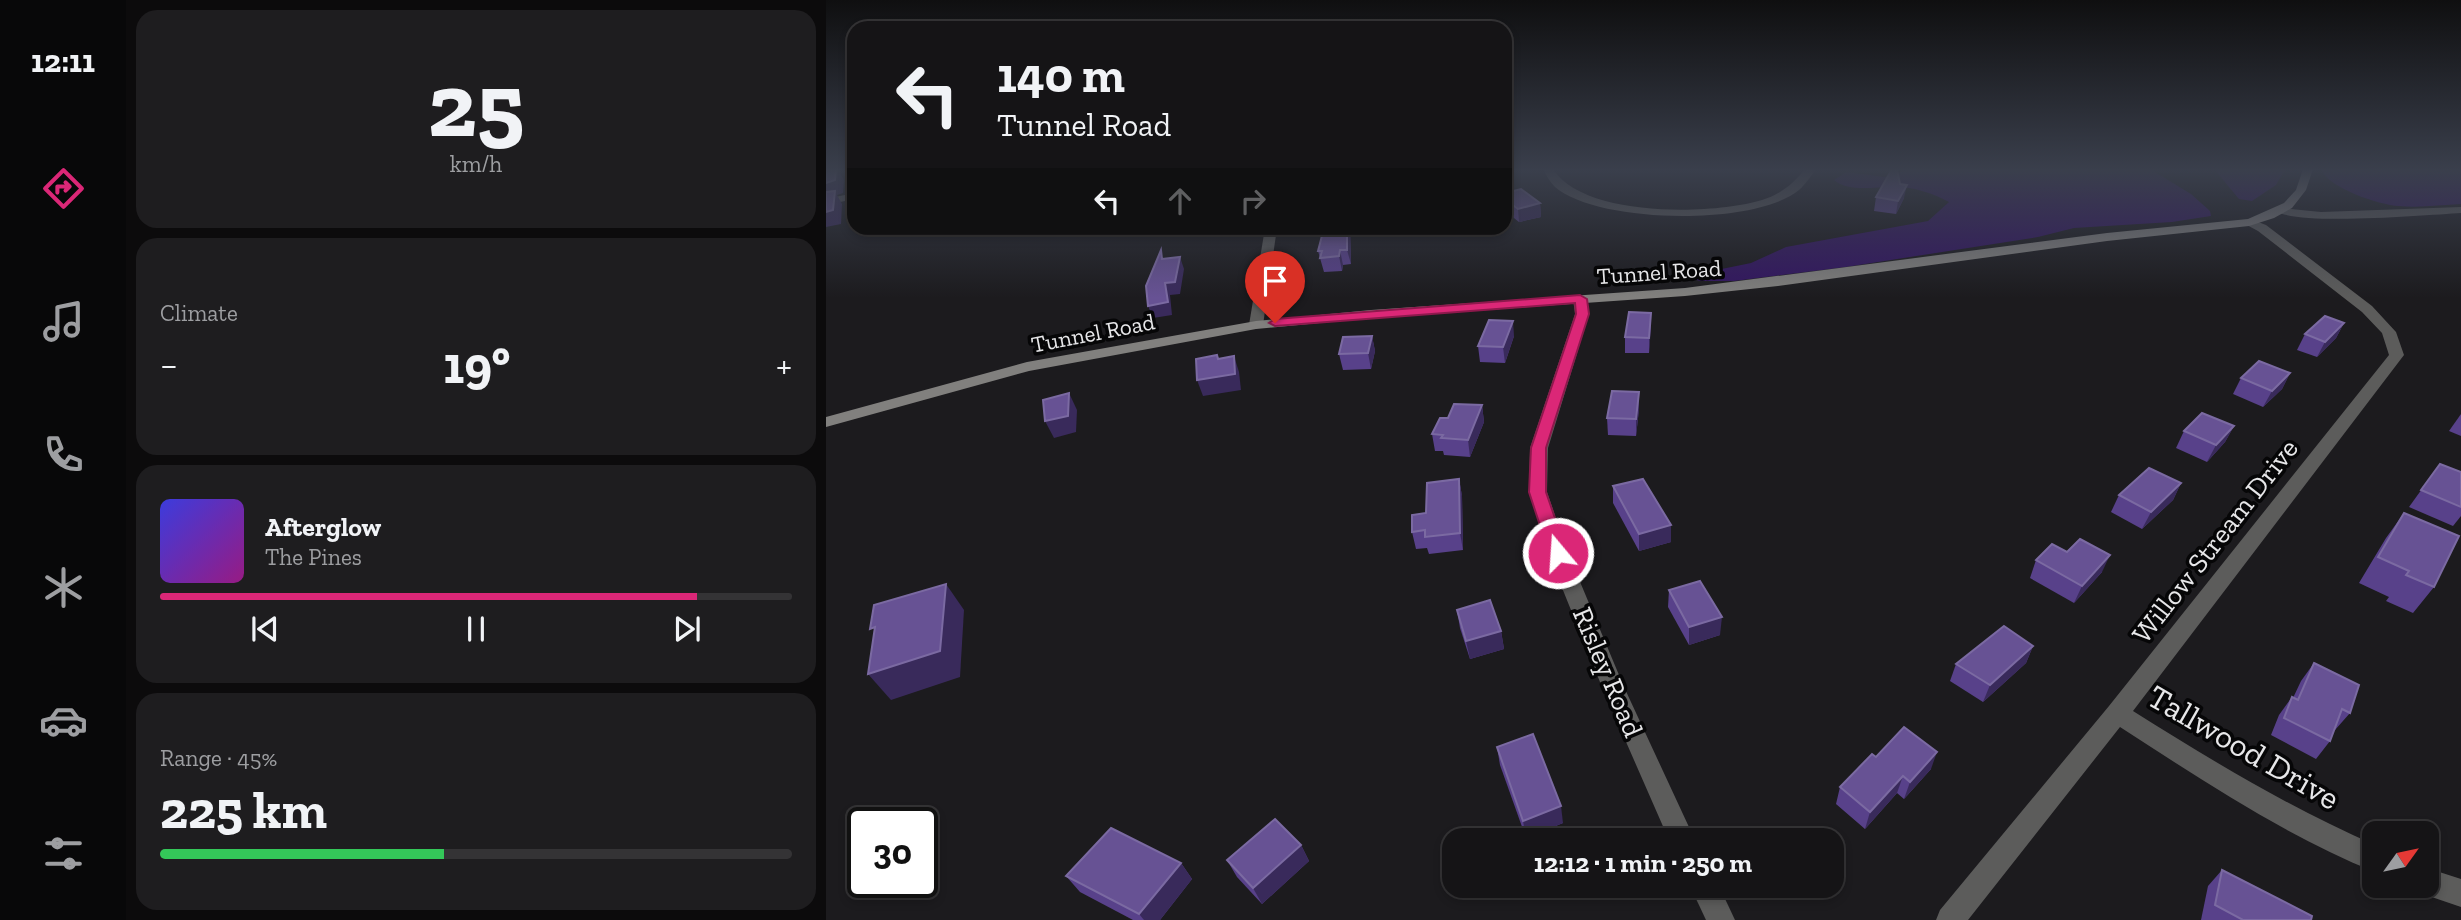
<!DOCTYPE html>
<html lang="en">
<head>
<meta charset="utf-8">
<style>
  :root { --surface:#151416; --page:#1e1d1f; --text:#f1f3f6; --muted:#9d9ea1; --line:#343335; --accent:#db2777 }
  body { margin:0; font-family:"Zilla Slab",serif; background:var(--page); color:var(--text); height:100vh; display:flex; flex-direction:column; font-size:26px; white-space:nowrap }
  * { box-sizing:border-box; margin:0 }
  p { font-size:23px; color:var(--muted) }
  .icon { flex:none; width:38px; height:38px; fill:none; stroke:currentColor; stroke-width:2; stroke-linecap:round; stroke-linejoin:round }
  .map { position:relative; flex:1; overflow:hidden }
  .drawer { display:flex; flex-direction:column; gap:10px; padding:10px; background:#0c0b0c; width:700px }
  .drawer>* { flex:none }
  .guide { position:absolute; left:21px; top:21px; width:665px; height:214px; border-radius:21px; box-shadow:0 4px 10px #0003,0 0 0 2px var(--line); background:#151416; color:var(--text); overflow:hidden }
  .needle { width:46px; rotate:57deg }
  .buttons { position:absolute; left:1536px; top:821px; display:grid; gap:14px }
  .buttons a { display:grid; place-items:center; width:77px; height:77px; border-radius:14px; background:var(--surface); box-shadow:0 4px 10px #0003,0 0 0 2px var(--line); font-size:35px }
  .speed { position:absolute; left:21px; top:807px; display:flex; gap:14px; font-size:35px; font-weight:700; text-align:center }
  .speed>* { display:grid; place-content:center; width:91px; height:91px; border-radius:50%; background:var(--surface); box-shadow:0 4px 10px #0003,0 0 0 2px var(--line); line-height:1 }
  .speed .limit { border:4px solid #111; border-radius:10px; background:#fff; color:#111 }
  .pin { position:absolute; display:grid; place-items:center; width:60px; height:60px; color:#fff; margin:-72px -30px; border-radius:50% 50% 50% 0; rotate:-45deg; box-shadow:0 0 7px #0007 }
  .pin .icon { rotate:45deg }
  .me { position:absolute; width:77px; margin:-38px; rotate:342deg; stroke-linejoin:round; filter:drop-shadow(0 0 5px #0008) }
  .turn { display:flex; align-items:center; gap:24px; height:147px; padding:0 35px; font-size:32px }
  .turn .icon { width:91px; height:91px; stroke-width:2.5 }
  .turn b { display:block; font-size:49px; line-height:60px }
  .lanes { display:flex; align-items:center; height:66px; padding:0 35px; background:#0003; justify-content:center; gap:35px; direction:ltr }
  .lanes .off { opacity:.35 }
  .big { font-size:52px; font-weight:800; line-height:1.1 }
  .drawer .card { flex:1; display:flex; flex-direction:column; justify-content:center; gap:10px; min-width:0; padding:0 24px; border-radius:21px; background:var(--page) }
  .drawer .dial { align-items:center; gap:0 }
  .dial b { font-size:91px; line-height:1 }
  .song { display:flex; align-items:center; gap:21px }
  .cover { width:84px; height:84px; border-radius:10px; background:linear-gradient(135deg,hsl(240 70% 55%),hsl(310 70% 35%)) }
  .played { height:7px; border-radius:4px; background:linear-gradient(90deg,var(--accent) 85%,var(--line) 85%) }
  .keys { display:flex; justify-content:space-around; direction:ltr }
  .heat { display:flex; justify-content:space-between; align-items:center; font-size:38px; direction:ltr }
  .charge { height:10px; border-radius:5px; background:linear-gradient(90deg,#34c759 45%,var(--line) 0) }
  .trip { position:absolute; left:616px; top:828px; width:402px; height:70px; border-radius:21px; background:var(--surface); box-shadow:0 4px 10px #0003,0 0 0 2px var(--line); font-weight:800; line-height:70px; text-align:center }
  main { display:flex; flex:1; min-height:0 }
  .tabs { display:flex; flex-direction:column; width:126px; justify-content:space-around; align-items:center; background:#080809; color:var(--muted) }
  .tabs .icon { width:49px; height:49px }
  .tabs .selected { color:var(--accent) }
  .tabs b { font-size:32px; color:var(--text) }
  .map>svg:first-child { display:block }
</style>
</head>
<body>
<main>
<nav class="tabs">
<b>12:11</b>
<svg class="icon selected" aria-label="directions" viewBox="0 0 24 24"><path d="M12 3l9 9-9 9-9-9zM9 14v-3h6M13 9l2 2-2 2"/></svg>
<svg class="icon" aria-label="music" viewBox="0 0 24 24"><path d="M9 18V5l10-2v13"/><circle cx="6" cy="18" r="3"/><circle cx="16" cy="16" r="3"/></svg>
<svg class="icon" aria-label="phone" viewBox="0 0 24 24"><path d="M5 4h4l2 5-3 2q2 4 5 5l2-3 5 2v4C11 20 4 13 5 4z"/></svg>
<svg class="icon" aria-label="climate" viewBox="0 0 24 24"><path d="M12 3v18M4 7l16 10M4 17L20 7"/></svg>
<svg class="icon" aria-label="car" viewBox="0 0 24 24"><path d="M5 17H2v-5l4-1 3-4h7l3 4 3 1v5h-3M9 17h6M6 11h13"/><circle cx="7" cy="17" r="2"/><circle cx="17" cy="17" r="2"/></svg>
<svg class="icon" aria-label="filters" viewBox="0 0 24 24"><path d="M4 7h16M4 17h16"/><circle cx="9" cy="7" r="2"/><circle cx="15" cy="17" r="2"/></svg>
</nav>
<section class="drawer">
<div class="card dial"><b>25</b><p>km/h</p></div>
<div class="card"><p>Climate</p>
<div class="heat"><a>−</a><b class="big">19°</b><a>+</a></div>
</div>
<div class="card">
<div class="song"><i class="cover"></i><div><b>Afterglow</b><p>The Pines</p></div></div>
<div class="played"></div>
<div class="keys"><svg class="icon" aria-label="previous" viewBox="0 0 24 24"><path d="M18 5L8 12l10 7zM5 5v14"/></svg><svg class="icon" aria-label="pause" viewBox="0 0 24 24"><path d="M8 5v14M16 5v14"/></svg><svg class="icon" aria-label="next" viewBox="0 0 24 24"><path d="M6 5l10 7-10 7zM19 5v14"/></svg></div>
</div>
<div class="card"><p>Range · 45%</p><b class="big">225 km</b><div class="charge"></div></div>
</section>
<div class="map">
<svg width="1635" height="920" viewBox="0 0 1635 920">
  <rect width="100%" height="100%" fill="#1c1b1e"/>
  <g fill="#321560">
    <path d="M1084,169H1324L1365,194L1384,211L1385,216L1346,222L1248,228L1212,237L1020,267L908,281H875L866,279L871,274L925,263L960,247L1102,221L1123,202C1106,193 1088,187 1069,187C1050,186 1024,193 1008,180L1020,172L1059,177Z"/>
    <polygon points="1388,169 1459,169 1450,185 1426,201 1413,199"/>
    <path d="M1495,169H1635V204C1615,205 1593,208 1573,206C1553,205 1502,188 1495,169Z"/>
  </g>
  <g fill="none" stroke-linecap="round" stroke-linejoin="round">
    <g fill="#5c5c5b" fill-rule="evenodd">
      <path d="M717,169H727C758,218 887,215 936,200C955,194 967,184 979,169H990C985,176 979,185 973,190C930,226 772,224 729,187C724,182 720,175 717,169Z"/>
      <polygon points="28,193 28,199 0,205 0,199"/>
      <path d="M1635,207V213C1602,215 1471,226 1450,211L1456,208L1495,212Z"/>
      <path d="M1419,220H1427L1440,225L1546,306L1570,332L1578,355L1307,711C1385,760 1464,808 1549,845V872C1458,835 1376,780 1294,727L1142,920H1110L1114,910L1283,706L1563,355L1556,333L1536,312L1432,231L1419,224Z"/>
      <polygon points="439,228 451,228 437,325 430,329 423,325"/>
      <polygon points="754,295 761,299 763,314 722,448 721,492 742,553 798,687 869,840 843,840 776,687 722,553 703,492 704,448 749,314 747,299"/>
      <polygon points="1601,868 1635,879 1635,907 1591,892 1589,886 1601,886"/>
      <polygon points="864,886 893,886 909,920 880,920"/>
    </g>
    <polygon fill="#81807e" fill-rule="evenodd" points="1477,169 1487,169 1480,190 1466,208 1448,218 1423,226 1281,241 952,286 859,296 545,318 430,329 203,371 0,427 0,417 201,362 430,321 545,310 859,288 1281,233 1422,219 1458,203 1470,190"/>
  </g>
  <g fill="#58418a">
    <polygon points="1074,184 1078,198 1070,214 1048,211 1050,197"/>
    <polygon points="679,193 714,203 715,217 693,222 679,211"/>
    <polygon points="496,228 524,228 525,264 517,265 516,271 498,272 492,251 497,231"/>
    <polygon points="825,313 823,353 799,353 799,337"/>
    <polygon points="1518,323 1510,338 1491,357 1471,350 1479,334"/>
    <polygon points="546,336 549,351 545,369 517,370 513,354"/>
    <polygon points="688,336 679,363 654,362 652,346"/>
    <polygon points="1464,373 1456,389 1437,407 1407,394 1415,378"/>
    <polygon points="656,405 658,422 644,457 618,455 617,451 609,451 606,434 622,418"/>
    <polygon points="813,409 810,436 782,435 781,418"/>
    <polygon points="1635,414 1635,436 1623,431"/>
    <polygon points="1408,426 1399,442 1381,462 1350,448 1358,431"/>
    <polygon points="1614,464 1635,472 1635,516 1627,526 1583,507"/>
    <polygon points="633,479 636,496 637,550 603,554 601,548 590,549 586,532 600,513"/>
    <polygon points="1355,483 1347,500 1316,529 1285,512 1293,495"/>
    <polygon points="787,486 845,525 845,542 813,551 787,503"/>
    <polygon points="1578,513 1608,587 1587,613 1560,601 1563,597 1533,583 1560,538"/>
    <polygon points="1210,560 1276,572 1248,603 1204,578"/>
    <polygon points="843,590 894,635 863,645 842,607"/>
    <polygon points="631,610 675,631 678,649 644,659 634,628"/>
    <polygon points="1207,646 1200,663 1157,702 1124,681 1130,664"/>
    <polygon points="1488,663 1524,713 1509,730 1508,730 1504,741 1490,759 1445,735 1453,715 1466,697 1467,698 1475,681"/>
    <polygon points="671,747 737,823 700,838 674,765"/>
    <polygon points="1050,757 1105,769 1078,799 1071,793 1039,829 1010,804 1014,787"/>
    <polygon points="475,845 483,861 436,904 411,877 401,860"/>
    <polygon points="355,863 366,879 334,920 307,920 254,892 240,876"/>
    <polygon points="1396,870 1485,920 1375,920 1382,886"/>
  </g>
  <g fill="#392a5b">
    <polygon points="10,169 12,169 18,180 17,193 11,195 16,204 15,224 0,227 0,183"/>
    <polygon points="1081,185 1078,198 1070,214 1072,201"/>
    <polygon points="714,203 715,217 693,222 692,209"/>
    <polygon points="376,228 402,228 400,235 380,237"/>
    <polygon points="521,228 524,228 525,264 521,250"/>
    <polygon points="514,250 517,265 516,271 513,256"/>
    <polygon points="354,257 358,269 354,294 344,295 346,315 327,318 322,306 339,283"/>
    <polygon points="825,313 825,328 823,353 823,338"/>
    <polygon points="687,321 688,336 679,363 677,347"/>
    <polygon points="1518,323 1510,338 1491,357 1499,342"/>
    <polygon points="546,336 549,351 545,369 542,353"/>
    <polygon points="408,356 413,372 415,390 377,396 371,380"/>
    <polygon points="1464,373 1456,389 1437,407 1446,391"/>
    <polygon points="813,392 813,409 810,436 810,419"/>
    <polygon points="243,393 251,410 250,432 228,438 219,421"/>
    <polygon points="656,405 658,422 644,457 642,440"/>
    <polygon points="1408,426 1399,442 1381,462 1390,445"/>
    <polygon points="633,479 636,496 637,550 634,533"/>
    <polygon points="1355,483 1347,500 1316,529 1325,512"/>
    <polygon points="845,525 845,542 813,551 813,534"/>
    <polygon points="1284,555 1276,572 1248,603 1256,586"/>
    <polygon points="120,584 138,610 134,677 65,700 42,674"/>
    <polygon points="896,617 894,635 863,645 863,627"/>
    <polygon points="675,631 678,649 644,659 640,641"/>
    <polygon points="1207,646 1200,663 1157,702 1164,685"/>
    <polygon points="1111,752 1105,769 1078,799 1084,782"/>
    <polygon points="1077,776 1071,793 1039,829 1044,812"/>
    <polygon points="735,806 737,823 700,838 697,821"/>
    <polygon points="475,845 483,861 436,904 427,888"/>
    <polygon points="355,863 366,879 334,920 318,920 313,914"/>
  </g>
  <g fill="#675294" stroke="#7b6aa2" stroke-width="2">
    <polygon points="0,169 10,169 9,180 0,183"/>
    <polygon points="1066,169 1071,169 1074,184 1081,185 1072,201 1050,197"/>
    <polygon points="695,189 714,203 692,209 679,199 679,193"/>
    <polygon points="9,191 7,210 0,212 0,192"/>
    <polygon points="498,228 521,228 521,250 514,250 513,256 494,258 496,251 492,251"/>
    <polygon points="335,250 336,259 354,257 349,282 339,283 342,302 322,306 320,286"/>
    <polygon points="803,312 825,313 823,338 799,337"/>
    <polygon points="1499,316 1518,323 1499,342 1479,334"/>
    <polygon points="663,320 687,321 677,347 652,346"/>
    <polygon points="546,336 542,353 513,354 517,337"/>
    <polygon points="391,355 392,359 408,356 409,374 371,380 370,359"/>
    <polygon points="1433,361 1464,373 1446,391 1415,378"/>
    <polygon points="786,391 813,392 810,419 781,418"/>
    <polygon points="243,393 242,416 219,421 217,400"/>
    <polygon points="628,404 656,405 642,440 615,438 617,435 606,434 614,418 622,418"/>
    <polygon points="1376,413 1408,426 1390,445 1358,431"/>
    <polygon points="1614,464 1635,472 1635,507 1595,490"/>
    <polygon points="1323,468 1355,483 1325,512 1293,495"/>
    <polygon points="633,479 634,533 599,537 599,530 586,532 586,515 600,513 601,483"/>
    <polygon points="817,479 845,525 813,534 787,486"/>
    <polygon points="1578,513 1633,536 1608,587 1580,575 1583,571 1552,557"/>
    <polygon points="1254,539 1284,555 1256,586 1210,560 1226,544 1241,552"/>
    <polygon points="874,581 896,617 863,627 843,590"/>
    <polygon points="120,584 114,651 42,674 49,627 44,629 48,605"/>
    <polygon points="664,600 675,631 640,641 631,610"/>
    <polygon points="1178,626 1207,646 1164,685 1130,664"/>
    <polygon points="1488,663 1533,685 1524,713 1516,709 1504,741 1458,718 1466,697 1472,700"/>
    <polygon points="1078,727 1111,752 1084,782 1077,776 1044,812 1014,787 1046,754 1050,757"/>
    <polygon points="707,734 735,806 697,821 671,747"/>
    <polygon points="449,819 475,845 427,888 401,860"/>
    <polygon points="285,828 355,863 313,914 240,876"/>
    <polygon points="1396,870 1486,916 1485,920 1417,920 1389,905"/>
  </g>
  <linearGradient id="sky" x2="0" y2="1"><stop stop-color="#0f0f10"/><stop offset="0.57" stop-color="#3a3f4c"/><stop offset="1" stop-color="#3a3f4c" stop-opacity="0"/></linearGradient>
  <rect width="1635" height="298" fill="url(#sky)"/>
  <polygon fill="#db2777" stroke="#8e194d" stroke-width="2" points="754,295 761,299 763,314 720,448 720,492 741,553 738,558 725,558 723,553 703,492 705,448 750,314 749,303 449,326 443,323 449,319"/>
  <g text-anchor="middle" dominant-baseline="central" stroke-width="7" stroke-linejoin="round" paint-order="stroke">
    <g font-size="23" fill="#e7e7e9" stroke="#060607">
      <text transform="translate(833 272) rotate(-4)">Tunnel Road</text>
      <text transform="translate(267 333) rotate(-11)">Tunnel Road</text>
    </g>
    <g font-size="28" fill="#e7e7e9" stroke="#060607">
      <text transform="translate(1389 541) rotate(-52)">Willow Stream Drive</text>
      <text transform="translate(782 672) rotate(67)">Risley Road</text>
    </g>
    <g font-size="33" fill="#e7e7e9" stroke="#060607">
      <text transform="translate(1418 747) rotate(30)">Tallwood Drive</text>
    </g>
  </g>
</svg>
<div class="buttons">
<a><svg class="needle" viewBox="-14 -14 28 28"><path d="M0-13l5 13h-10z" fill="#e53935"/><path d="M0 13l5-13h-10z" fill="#9d9ea1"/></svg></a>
</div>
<div class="speed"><div class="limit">30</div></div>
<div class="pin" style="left:449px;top:323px;background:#d93025"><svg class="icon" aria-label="arrive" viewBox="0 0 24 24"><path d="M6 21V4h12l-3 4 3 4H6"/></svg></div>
<svg class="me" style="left:732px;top:553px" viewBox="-20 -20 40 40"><circle r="17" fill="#db2777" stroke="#fff" stroke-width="3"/><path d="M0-11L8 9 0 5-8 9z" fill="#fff"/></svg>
<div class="trip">12:12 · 1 min · 250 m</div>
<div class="guide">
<div class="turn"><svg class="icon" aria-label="left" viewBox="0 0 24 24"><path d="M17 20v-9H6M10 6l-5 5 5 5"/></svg><div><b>140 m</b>Tunnel Road</div></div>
<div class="lanes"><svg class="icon" aria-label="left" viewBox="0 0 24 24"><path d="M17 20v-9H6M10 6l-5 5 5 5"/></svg><svg class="icon off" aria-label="ahead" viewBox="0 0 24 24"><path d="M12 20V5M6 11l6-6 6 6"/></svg><svg class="icon off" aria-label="right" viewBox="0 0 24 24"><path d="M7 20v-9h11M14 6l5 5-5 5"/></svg></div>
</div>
</div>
</main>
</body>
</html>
